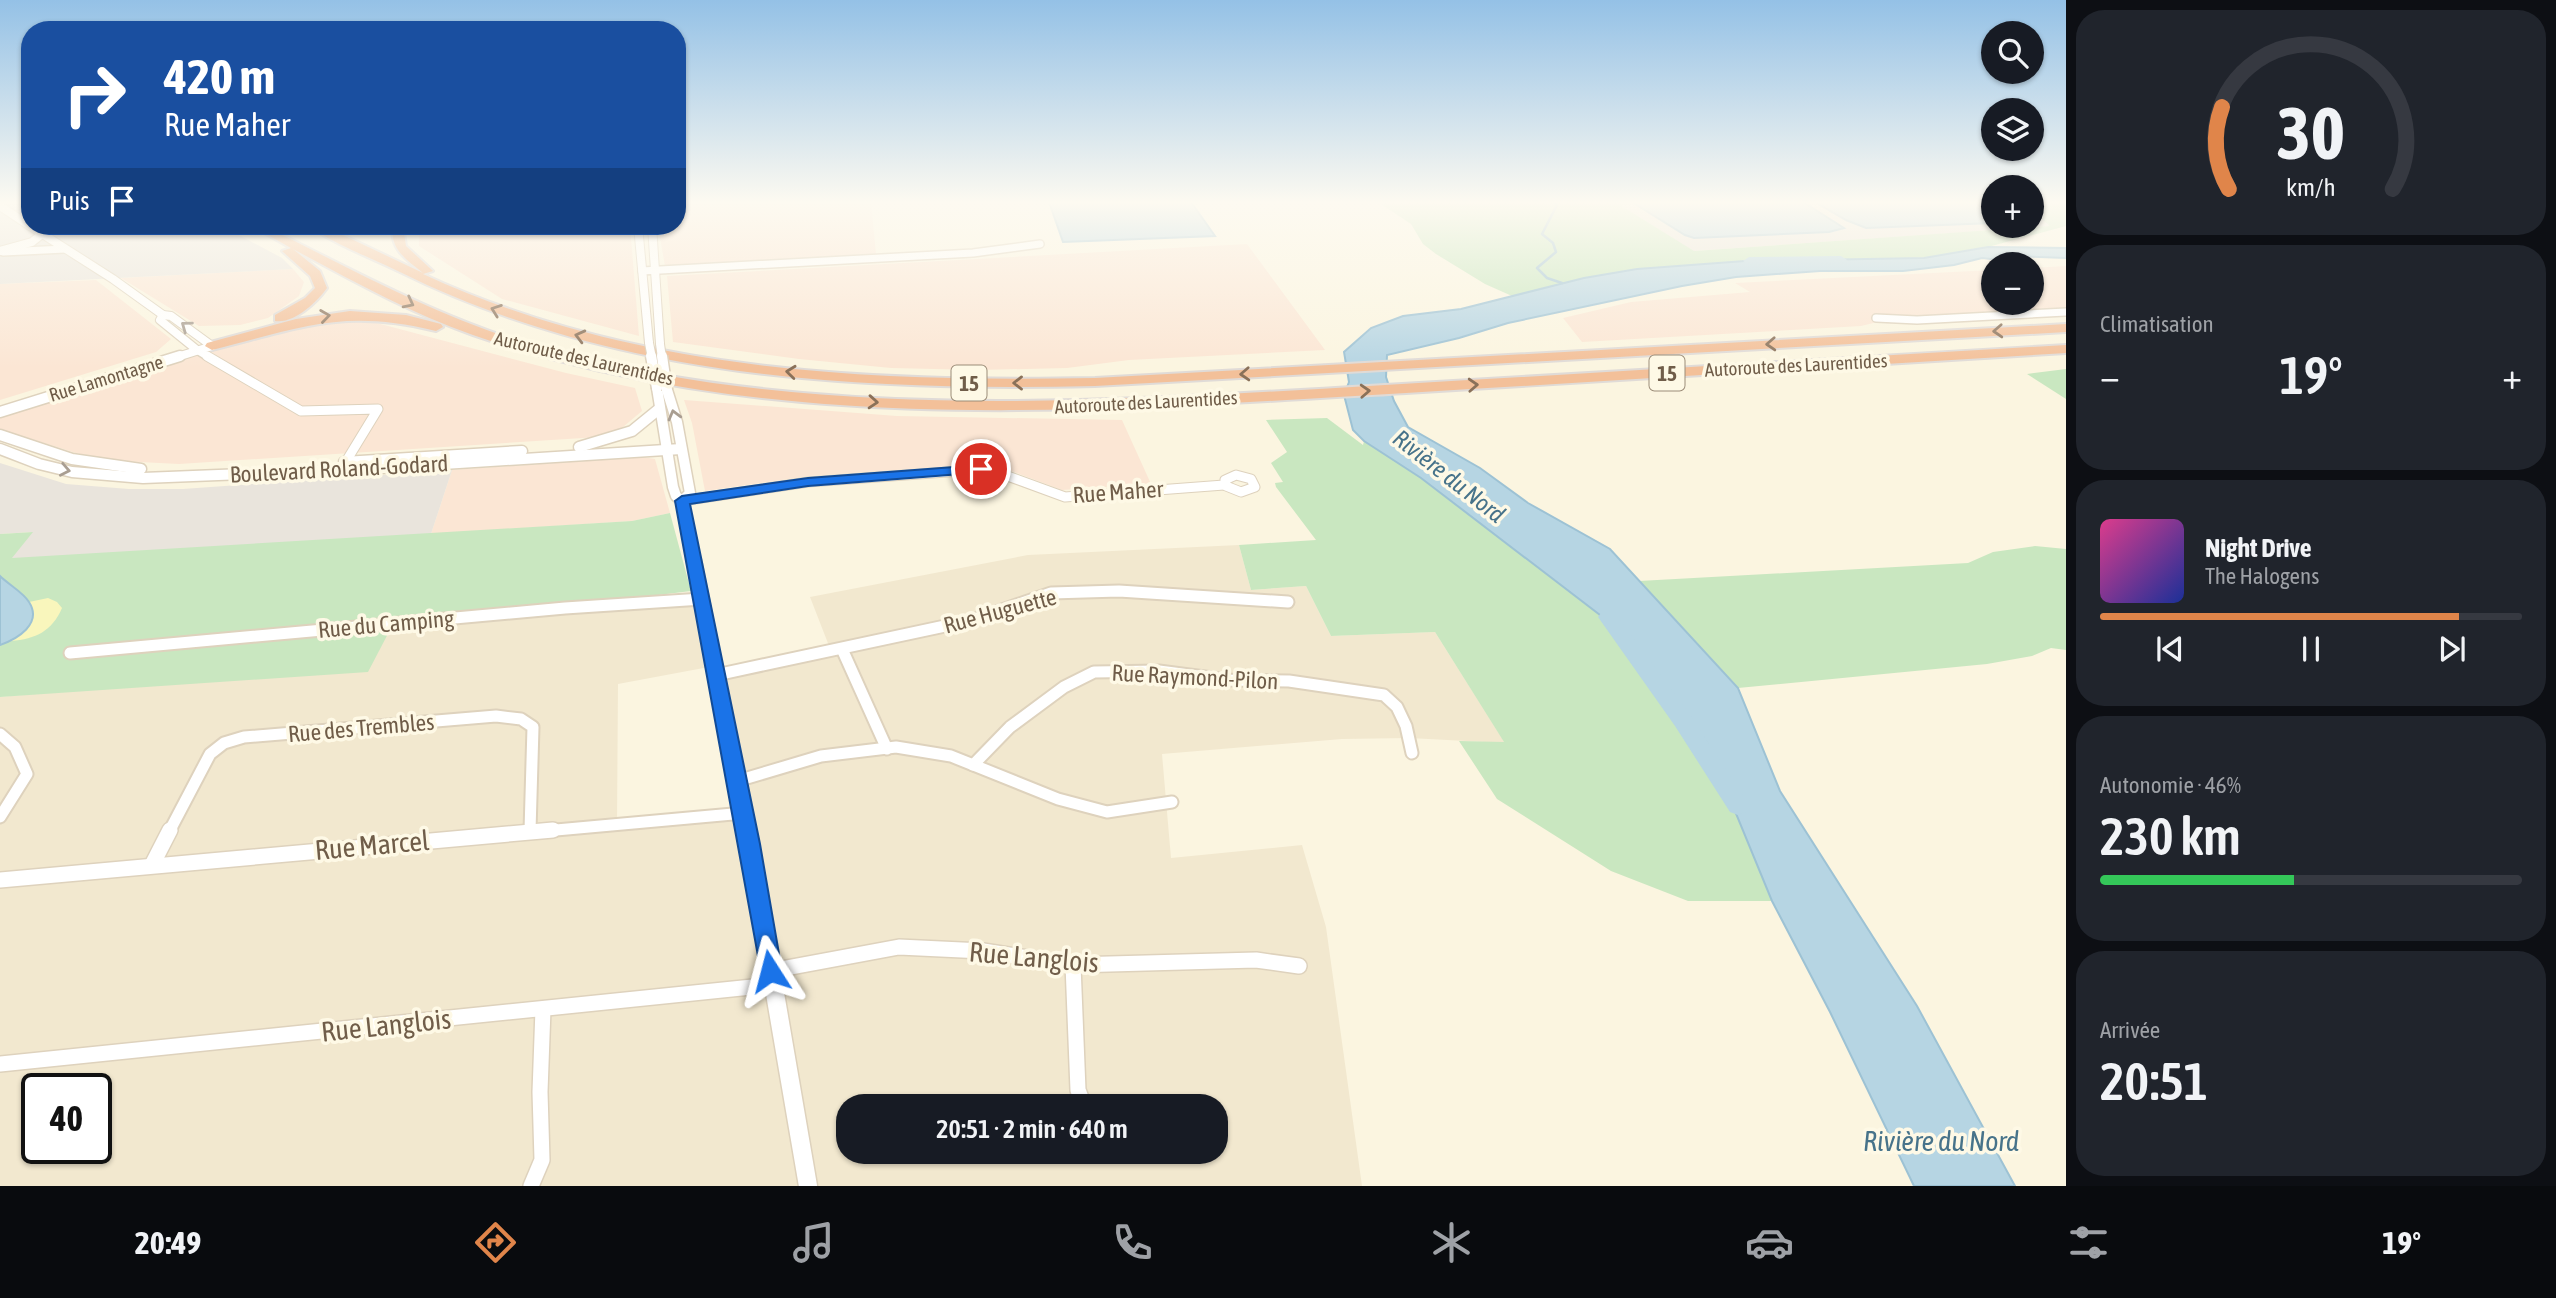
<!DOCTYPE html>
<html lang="fr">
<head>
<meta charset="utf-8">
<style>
  :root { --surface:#171b24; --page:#20242c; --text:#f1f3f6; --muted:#9ea1a6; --line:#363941; --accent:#e0854a }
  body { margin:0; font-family:"Asap Condensed",sans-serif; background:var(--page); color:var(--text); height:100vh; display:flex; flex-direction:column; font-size:26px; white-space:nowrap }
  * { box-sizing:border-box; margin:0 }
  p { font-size:23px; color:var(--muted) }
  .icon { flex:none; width:38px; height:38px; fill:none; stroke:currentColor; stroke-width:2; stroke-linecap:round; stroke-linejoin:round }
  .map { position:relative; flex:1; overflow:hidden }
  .drawer { display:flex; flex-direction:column; gap:10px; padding:10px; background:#0d0f14; width:490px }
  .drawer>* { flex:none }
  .top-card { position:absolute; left:21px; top:21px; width:665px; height:214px; border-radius:28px; box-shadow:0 2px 5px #0004; background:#1a4fa0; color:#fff; overflow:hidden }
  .fabs { position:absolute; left:1981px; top:21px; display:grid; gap:14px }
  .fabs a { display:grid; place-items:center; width:63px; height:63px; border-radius:50%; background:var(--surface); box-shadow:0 2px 5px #0004; font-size:35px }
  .speed { position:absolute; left:21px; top:1073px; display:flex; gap:14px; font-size:35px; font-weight:700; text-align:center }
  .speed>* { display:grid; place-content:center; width:91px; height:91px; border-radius:50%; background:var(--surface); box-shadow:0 2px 5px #0004; line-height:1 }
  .speed .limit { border:4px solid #111; border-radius:10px; background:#fff; color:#111 }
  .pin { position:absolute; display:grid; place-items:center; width:60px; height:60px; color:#fff; margin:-30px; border:4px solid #fff; border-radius:50%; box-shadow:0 2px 7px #0007 }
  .me { position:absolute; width:77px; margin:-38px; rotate:351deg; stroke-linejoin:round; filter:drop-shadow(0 0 5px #0008) }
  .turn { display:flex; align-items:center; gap:24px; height:147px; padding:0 28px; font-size:32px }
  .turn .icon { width:91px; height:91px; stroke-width:2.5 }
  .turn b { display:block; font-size:49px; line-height:60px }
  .then { display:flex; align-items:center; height:66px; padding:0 28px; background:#0003; gap:14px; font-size:26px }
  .big { font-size:52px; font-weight:600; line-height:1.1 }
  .drawer .tile { flex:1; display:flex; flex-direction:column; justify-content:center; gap:10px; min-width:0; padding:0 24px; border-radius:28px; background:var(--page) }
  .drawer .dial { align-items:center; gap:0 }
  .dial svg { height:182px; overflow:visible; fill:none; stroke:var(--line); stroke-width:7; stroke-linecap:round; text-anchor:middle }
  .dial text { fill:var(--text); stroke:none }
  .song { display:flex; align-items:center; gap:21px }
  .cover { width:84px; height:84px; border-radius:10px; background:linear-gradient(135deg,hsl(330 70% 55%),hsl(230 70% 35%)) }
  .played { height:7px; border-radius:4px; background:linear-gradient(90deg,var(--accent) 85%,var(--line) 85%) }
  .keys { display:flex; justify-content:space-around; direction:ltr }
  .heat { display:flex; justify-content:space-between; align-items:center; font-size:38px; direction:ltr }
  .charge { height:10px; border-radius:5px; background:linear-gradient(90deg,#34c759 46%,var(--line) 0) }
  .trip { position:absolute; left:836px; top:1094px; width:392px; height:70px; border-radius:28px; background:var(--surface); box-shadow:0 2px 5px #0004; font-weight:600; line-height:70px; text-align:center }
  .dock { display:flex; height:112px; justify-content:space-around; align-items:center; background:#090b0e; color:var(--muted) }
  .dock .icon { width:49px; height:49px }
  .dock .selected { color:var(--accent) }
  .dock b { font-size:32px; color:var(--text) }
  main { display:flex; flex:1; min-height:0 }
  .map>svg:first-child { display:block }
</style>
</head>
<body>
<main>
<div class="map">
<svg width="2066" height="1186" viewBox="0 0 2066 1186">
  <rect width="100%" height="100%" fill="#fbf5e0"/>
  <path fill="#f2e8cf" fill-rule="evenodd" d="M1239,545L1251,590L1306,586L1331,636L1435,632L1505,743L1409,738L1342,739L1162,754L1171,858L1302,845L1326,927L1362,1186H0V697L45,693L391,628L696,599L709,667L618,684L617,823L743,813L716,675L831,651L810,597L1028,555ZM37,1088H96V1148H37ZM849,1106H1216V1152H849Z"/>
  <g fill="#fbe6d4">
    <polygon points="677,202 871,202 876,254 665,266 658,226 677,226"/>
    <polygon points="419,226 630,226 639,336 502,299 419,246"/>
    <polygon points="1247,244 1325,350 1129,360 1067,368 978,370 891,368 799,359 673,342 667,276"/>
    <polygon points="2066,266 2066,308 1894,318 1861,326 1582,342 1563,318 1631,302 1750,292 1735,283 1993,270 1993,303 2032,303 2032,268"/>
    <polygon points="293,269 304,282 299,296 268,318 240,325 199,326 121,278"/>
    <polygon points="96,280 171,339 156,352 0,400 0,284"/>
    <polygon points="339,322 373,322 566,373 635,388 642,411 623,427 599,437 179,464 120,461 76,453 0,429 0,418 78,388 233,343 304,327"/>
    <polygon points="684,400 897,416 1122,420 1151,484 1062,490 1006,469 982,464 809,476 705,491 692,423"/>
    <polygon points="642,457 655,459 670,513 632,521 431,534 452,470"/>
  </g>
  <g fill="#e9e4dc">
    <polygon points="0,202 30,202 30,226 222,226 282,258 293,269 0,284"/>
    <polygon points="1615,202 1993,202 1993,226 2032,226 2032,211 2051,226 1693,251"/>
    <polygon points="0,463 66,484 129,489 183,489 452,470 431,534 10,559 32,532 0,534"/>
  </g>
  <g fill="#c9e7c0">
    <polygon points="1378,202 1615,202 1694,251 2050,226 2032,211 2032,202 2066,202 2066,226 1988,247 1924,258 1745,261 1637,269 1584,278 1512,296 1485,284 1436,254 1423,244 1411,224"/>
    <polygon points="2066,369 2066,399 2027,374"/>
    <polygon points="1327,418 1363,445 1364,441 1421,478 1613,625 1707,743 1772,901 1688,901 1611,871 1497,799 1459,741 1504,742 1435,632 1331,636 1306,586 1251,590 1239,545 1316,540 1276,487 1275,483 1283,482 1271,463 1287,452 1266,420"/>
    <polygon points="670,513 691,591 391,628 368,672 0,697 0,534 33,532 12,558 632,521"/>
    <polygon points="2035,546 2066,549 2066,650 2051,648 2032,656 1987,664 1738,688 1639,581 1968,563 1993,552"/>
  </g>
  <path fill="#f9f6bc" d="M48,598L57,602L62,608C52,631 36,639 11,641C28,629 35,623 29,602Z"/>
  <g fill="#b6d5e3" stroke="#9dc2d4" stroke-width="2">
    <polygon points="1049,202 1191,202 1215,236 1063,242"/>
    <polygon points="1632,202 1803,202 1844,228 1829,232 1694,238 1685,235"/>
    <polygon points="1815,202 1993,202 1993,223 1866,228 1846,220"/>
    <polygon points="1988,247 2066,248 2066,258 2016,256 2009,261 1982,258 1954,265 1903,271 1820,271 1736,277 1682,286 1508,323 1459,338 1387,355 1386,377 1394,401 1408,427 1480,468 1528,503 1610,549 1738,688 1780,791 1917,1006 2015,1186 1914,1186 1830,1012 1772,901 1707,743 1613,625 1421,478 1364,441 1353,430 1344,395 1349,382 1344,352 1371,328 1403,316 1461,309 1584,278 1637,269 1745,261 1924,258"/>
    <path d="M0,576C8,584 24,593 29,602C43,624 17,639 0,645Z"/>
  </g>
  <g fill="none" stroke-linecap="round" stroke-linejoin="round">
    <polyline stroke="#9dc2d4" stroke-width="2.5" points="1554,202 1557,205 1542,234 1553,243 1556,252 1537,268 1547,278 1562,283"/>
    <g fill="#b6d5e3" fill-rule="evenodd">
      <polygon points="1841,256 1847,260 1845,263 1749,265 1743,261 1749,257"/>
      <polygon points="1608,611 1615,613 1691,716 1746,800 1750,806 1746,812 1738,815 1730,812 1675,726 1598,617 1601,613"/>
    </g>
    <g stroke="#ded2bd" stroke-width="10">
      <g id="minor-far3">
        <polyline points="3,252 65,249"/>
        <polyline points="642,271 973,253 1040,244"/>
        <polyline points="1876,318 1917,320 2066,312"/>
        <polyline points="197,350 210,358"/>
      </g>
    </g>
    <g stroke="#ded2bd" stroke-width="11">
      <g id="minor-far2">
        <polyline points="207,356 301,411 378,409 342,468"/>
        <polygon points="1236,475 1251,479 1255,487 1241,492 1226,486 1225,480"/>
        <polyline points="682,501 808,482 974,470 994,471 1065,497 1224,485"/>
      </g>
    </g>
    <g stroke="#ded2bd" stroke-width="15">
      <g id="minor-far1">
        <polyline points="842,649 887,749"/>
        <polyline points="70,653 565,608 702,599"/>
        <polyline points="716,675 973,620 1051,593 1119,591 1288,602"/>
        <polyline points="0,734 15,747 27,774 0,817"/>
        <polyline points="973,765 1010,727 1064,687 1094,672 1159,671 1228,680 1289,681 1384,695 1397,707 1406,726 1412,753"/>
        <polyline points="737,781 821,756 896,747 951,756 1058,799 1107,812 1172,802"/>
        <polyline points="169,832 210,754 224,743 244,737 496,716 521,719 533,727 530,831"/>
        <polyline points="534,832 744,813"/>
      </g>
    </g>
    <g stroke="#ded2bd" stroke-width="18">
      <g id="minor">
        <polyline points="152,865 170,830"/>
        <polyline points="0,880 553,830"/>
        <polyline points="1073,965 1078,1090 1084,1106"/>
        <polyline points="770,971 899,947 983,951 1073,965 1256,960 1299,966"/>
        <polyline points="0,1064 772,985"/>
        <polyline points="531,1186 542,1160 540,1092 543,1009"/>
      </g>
    </g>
    <g stroke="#ded2bd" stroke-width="10">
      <g id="tertiary-far3">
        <polyline points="0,206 30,226"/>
        <polyline points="30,226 113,279 163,315 171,316 212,346"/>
        <polyline points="638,226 649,343"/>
        <polyline points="652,226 660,344"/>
        <polyline points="0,251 32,242 42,234"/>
        <polyline points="163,315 160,320 197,350"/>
        <polyline points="174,358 212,346"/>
      </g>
    </g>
    <g stroke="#ded2bd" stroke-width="13">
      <g id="tertiary-far2">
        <polyline points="657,388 673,487 676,496 682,501 694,562"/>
        <polyline points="667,390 677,422 690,493 682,501"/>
        <polyline points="0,412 180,356"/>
        <polyline points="0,435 72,459 141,469"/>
        <polyline points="579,447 632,431 659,409"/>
        <polyline points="0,449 39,464 72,472 143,478 365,469 681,449"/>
        <polyline points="344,462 522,451"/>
      </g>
    </g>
    <g stroke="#ded2bd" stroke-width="17">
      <polyline id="tertiary-far1" points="694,561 748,832"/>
    </g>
    <g stroke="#ded2bd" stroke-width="21">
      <polyline id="tertiary" points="747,830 808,1186"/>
    </g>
    <g stroke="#e0dbd7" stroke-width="4">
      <g id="motorway">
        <path d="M252,226H265C362,275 455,326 560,353C831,422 1110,401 1385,385C1612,372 1839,358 2066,345V353C1846,366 1626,380 1406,393C1095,411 773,438 473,335C410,313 351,280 293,249L320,271L327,288C317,302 294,324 275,321V315L305,298L315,288L310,276L282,251L291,248Z"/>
        <path d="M310,226H324L423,273C407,260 389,249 393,226H403L406,246L433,271L423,274C633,372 867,382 1095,378L2066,324V332L1095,386C858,391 616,379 400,272C378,261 327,241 310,226Z"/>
        <path d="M350,311L406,315L441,324L443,327L436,331C342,308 301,328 212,350L205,346L207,343L296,319Z"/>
      </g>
    </g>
    <use href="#minor-far3" stroke="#fff" stroke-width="7"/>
    <use href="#minor-far2" stroke="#fff" stroke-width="9"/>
    <use href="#minor-far1" stroke="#fff" stroke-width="11"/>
    <use href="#minor" stroke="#fff" stroke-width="15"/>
    <use href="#tertiary-far3" stroke="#fff" stroke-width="8"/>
    <use href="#tertiary-far2" stroke="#fff" stroke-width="10"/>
    <use href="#tertiary-far1" stroke="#fff" stroke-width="13"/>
    <use href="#tertiary" stroke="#fff" stroke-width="18"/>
    <use href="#motorway" fill="#f3c099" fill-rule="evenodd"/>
    <g stroke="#ded2bd" stroke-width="10" stroke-linecap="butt">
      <g id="tertiary-bridge-far1">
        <polyline points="649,343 652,358"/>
        <polyline points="660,344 662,358"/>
      </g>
    </g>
    <g stroke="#ded2bd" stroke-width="13" stroke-linecap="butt">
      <g id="tertiary-bridge">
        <polyline points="651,356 657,388"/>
        <polyline points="662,356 667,390"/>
      </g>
    </g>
    <use href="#tertiary-bridge-far1" stroke="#fff" stroke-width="8"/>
    <use href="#tertiary-bridge" stroke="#fff" stroke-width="10"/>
  </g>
  <defs><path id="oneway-chevron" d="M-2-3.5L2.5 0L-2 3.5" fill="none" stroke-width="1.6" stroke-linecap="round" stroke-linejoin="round" transform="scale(1.75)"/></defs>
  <g stroke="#8a7159">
    <use href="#oneway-chevron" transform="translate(409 303) rotate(27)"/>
    <use href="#oneway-chevron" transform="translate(496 310) rotate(-160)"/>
    <use href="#oneway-chevron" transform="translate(325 316) rotate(-8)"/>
    <use href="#oneway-chevron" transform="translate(1998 331) rotate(177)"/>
    <use href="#oneway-chevron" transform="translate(580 336) rotate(-166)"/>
    <use href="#oneway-chevron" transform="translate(1771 344) rotate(177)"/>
    <use href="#oneway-chevron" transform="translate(791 372) rotate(-174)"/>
    <use href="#oneway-chevron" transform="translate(1245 374) rotate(177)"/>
    <use href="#oneway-chevron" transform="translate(1018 383) rotate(-180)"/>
    <use href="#oneway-chevron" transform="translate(1473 385) rotate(-3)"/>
    <use href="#oneway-chevron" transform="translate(1365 391) rotate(-3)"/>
    <use href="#oneway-chevron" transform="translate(873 402) rotate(4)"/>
  </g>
  <g stroke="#a99e92">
    <use href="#oneway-chevron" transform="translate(186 326) rotate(-144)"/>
    <use href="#oneway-chevron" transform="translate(674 415) rotate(-105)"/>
    <use href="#oneway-chevron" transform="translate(65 470) rotate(11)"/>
  </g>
  <linearGradient id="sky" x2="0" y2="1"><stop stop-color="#94c1e6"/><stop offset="0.55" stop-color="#fdfaf1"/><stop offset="1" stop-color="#fdfaf1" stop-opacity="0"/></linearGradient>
  <rect width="2066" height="368" fill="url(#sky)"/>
  <polygon fill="#1a73e8" stroke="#114b97" stroke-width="2" points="981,465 986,466 986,472 808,486 690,504 760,844 782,971 778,978 770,981 762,978 675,501 682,496 808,478"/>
  <g text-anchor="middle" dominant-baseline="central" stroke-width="7" stroke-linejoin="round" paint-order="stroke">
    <g font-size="19" fill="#705d49" stroke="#fef9e6">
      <text transform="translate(584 358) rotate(13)">Autoroute des Laurentides</text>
      <text transform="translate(1796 365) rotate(-3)">Autoroute des Laurentides</text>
      <text transform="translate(106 378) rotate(-17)">Rue Lamontagne</text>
      <text transform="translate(1146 402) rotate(-3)">Autoroute des Laurentides</text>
    </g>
    <g fill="#fef9e6" stroke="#9b8c78" stroke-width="2">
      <rect x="1649.5" y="355.5" width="35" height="35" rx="5"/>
      <rect x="951.5" y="365.5" width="35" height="35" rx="5"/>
    </g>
    <g font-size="21" font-weight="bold" fill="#705d49">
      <text x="1667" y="373">15</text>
      <text x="969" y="383">15</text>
    </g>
    <g font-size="23" fill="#705d49" stroke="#fef9e6">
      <text transform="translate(339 469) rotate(-3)">Boulevard Roland-Godard</text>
      <text transform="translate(1118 492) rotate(-4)">Rue Maher</text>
      <text transform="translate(1000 611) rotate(-15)">Rue Huguette</text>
      <text transform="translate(386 624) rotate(-5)">Rue du Camping</text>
      <text transform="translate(1195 677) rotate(3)">Rue Raymond-Pilon</text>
      <text transform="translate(361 728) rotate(-5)">Rue des Trembles</text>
    </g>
    <g font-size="24" font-style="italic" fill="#47738a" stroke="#fef9e6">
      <text transform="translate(1449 476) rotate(38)">Rivière du Nord</text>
    </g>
    <g font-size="28" fill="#705d49" stroke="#fef9e6">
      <text transform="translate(372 845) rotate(-5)">Rue Marcel</text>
      <text transform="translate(1034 957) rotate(5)">Rue Langlois</text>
      <text transform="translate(386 1025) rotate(-6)">Rue Langlois</text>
    </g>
    <g font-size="28" font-style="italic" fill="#47738a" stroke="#fef9e6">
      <text x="1941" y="1141">Rivière du Nord</text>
    </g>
  </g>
</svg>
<div class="fabs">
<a><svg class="icon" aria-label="search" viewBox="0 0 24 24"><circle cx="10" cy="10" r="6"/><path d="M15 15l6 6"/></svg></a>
<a><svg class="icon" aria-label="layers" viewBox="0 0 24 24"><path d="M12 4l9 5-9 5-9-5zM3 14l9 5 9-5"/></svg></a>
<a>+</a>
<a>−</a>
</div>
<div class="speed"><div class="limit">40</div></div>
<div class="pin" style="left:981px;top:469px;background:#d93025"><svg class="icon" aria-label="arrive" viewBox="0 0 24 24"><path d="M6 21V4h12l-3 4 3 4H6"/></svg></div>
<svg class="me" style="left:770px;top:971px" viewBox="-20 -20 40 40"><path d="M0-17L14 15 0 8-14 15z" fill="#1a73e8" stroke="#fff" stroke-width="4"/></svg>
<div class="trip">20:51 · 2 min · 640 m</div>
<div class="top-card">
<div class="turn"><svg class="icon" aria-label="right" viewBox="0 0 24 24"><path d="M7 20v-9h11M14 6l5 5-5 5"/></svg><div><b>420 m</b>Rue Maher</div></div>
<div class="then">Puis<svg class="icon" aria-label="arrive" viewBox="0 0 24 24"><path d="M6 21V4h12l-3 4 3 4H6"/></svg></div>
</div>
</div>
<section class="drawer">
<div class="tile dial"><svg viewBox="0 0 100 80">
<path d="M14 69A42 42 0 1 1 86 69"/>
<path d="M14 69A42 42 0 0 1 11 33" stroke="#e0854a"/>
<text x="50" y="56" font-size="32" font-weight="700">30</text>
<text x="50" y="72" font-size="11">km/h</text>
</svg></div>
<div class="tile"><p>Climatisation</p>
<div class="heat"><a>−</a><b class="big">19°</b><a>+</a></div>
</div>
<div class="tile">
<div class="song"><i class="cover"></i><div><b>Night Drive</b><p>The Halogens</p></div></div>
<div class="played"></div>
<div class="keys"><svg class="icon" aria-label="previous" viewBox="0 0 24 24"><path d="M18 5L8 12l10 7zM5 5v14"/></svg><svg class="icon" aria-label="pause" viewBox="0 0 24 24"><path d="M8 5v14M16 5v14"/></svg><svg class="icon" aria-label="next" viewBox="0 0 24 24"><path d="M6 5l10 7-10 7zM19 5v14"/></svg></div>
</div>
<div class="tile"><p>Autonomie · 46%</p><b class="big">230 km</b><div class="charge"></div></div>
<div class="tile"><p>Arrivée</p><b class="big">20:51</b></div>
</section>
</main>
<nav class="dock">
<b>20:49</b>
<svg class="icon selected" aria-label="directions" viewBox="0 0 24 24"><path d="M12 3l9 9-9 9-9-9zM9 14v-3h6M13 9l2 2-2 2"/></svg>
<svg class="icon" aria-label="music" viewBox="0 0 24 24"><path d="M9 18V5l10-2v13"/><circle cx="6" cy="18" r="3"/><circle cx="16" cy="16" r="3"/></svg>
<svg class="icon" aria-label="phone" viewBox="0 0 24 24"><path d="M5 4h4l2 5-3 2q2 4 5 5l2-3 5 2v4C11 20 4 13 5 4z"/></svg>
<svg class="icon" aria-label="climate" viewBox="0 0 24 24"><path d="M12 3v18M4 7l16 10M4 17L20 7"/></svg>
<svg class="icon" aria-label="car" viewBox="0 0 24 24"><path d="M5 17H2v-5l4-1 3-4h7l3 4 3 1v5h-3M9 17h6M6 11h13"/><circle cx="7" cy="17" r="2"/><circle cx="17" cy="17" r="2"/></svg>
<svg class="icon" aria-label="filters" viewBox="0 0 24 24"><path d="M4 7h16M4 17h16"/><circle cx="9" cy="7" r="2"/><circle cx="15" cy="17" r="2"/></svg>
<b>19°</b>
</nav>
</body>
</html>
